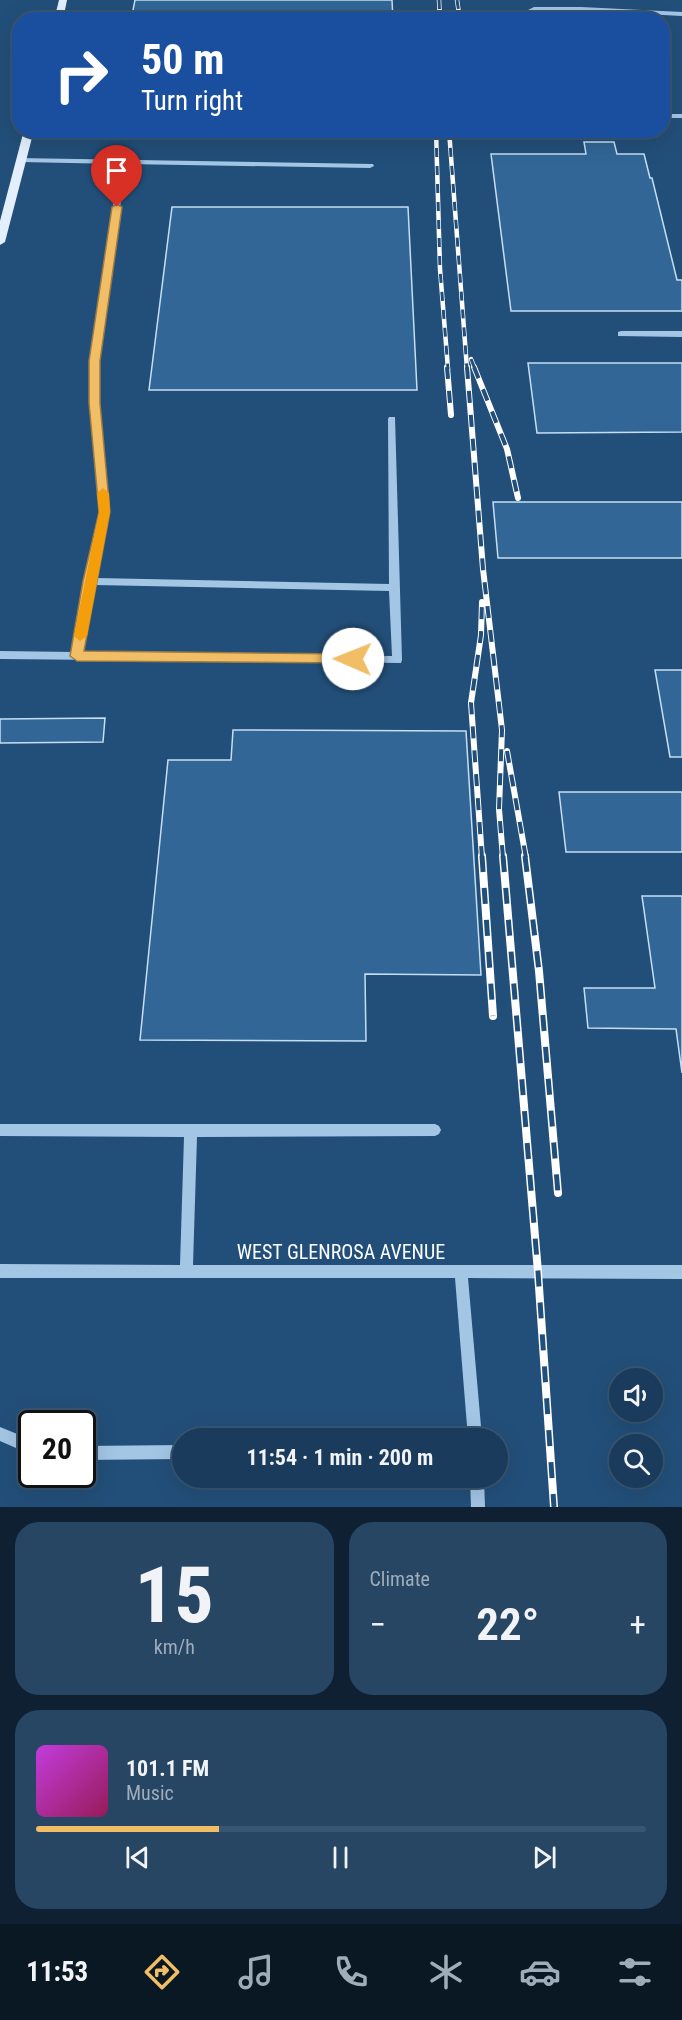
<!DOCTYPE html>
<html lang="en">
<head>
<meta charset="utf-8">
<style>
  :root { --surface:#1a3b5b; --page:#274664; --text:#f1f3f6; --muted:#9fadbb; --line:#385571; --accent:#f1bd65 }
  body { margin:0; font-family:"Roboto Condensed",sans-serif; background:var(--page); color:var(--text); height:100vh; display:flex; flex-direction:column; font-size:22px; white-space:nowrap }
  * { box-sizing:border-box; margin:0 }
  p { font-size:20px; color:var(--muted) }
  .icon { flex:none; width:33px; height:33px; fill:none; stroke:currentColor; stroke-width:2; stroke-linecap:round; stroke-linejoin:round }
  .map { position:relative; height:1507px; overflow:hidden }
  .drawer { display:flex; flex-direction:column; gap:15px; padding:15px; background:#0e2032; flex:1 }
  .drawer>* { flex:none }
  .hud { position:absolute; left:12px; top:12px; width:658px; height:126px; border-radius:24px; box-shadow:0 6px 24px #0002,0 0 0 2px var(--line); background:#1a4fa0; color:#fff; overflow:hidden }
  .buttons { position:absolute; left:609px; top:1368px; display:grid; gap:12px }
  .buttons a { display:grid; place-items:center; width:54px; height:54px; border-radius:50%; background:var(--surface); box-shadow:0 6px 24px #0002,0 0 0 2px var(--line); font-size:30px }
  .speed { position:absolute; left:18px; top:1410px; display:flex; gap:12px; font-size:30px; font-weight:700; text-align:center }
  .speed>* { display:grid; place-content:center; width:78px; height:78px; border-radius:50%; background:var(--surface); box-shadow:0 6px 24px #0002,0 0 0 2px var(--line); line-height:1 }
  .speed .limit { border:3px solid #111; border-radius:9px; background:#fff; color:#111 }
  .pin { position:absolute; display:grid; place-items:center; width:51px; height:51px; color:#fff; margin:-62px -26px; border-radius:50% 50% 50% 0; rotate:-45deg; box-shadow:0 0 6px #0007 }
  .pin .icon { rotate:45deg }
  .me { position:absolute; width:66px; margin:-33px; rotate:271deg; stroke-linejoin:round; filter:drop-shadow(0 0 4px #0008) }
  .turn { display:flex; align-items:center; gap:21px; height:126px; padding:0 30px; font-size:27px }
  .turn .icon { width:78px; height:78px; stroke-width:2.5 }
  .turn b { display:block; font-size:42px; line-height:51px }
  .big { font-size:45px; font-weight:700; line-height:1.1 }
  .drawer .widget { flex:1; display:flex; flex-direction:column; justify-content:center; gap:9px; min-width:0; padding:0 21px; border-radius:24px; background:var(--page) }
  .drawer .dial { align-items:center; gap:0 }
  .dial b { font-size:78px; line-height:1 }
  .song { display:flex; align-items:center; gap:18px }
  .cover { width:72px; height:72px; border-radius:9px; background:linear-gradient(135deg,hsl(290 70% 55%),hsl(330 70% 35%)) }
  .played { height:6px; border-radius:3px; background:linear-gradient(90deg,var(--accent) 30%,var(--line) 30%) }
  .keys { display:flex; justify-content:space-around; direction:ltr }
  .heat { display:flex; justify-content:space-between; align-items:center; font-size:33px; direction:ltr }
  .drawer .tiles { flex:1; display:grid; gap:15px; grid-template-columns:1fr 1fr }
  .widget:last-child { grid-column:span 2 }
  .trip { position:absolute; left:172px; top:1428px; width:336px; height:60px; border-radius:30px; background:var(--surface); box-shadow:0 6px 24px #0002,0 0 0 2px var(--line); font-weight:700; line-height:60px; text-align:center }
  .menu { display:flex; height:96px; justify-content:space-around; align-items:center; background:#0a1824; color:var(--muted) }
  .menu .icon { width:42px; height:42px }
  .menu .on { color:var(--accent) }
  .menu b { font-size:27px; color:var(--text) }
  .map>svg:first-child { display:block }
</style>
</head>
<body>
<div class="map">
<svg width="682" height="1507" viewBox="0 0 682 1507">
  <rect width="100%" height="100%" fill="#224f79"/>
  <g fill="#316696" stroke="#c6def4" stroke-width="1.5">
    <polygon points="135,0 392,0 393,20 131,20"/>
    <polygon points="584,142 614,142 617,154 644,154 650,178 652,178 677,280 682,280 682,311 511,311 491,154 586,154"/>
    <polygon points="172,207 408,207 417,390 149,390"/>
    <polygon points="528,363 682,363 682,432 537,433"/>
    <polygon points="493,502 682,502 682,558 498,558"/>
    <polygon points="655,670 682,670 682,757 670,757"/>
    <polygon points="105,718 103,742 0,743 0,719"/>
    <polygon points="233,730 466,731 481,975 365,974 366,1041 140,1040 168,760 231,760"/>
    <polygon points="559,792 682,792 682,852 566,852"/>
    <polygon points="642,896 682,896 682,1073 676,1029 588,1028 584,988 655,988"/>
  </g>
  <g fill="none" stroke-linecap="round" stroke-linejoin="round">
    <g fill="#a3c6e5" fill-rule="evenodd">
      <path d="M534,7H581L682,12V16C635,14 586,8 539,11C527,11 522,20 508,20Z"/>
      <rect x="663" y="114" width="19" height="4"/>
      <path d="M18,158L373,164L374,166L370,168L126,164L99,361L98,403L109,512L96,578L389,584L388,419L389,417H395L402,660L401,663L0,659V651L73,652L86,584L84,581L87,578L99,512L90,403L91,361L119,164L21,162H18ZM95,585L389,591L392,656L83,652Z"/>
      <polygon points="621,331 682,331 682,337 618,336 618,332"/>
      <polygon points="0,1124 435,1124 439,1126 441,1130 439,1134 435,1136 197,1137 193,1265 682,1265 682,1279 468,1278 482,1438 468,1438 455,1278 0,1278 0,1264 180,1265 184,1137 0,1136"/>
      <polygon points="0,1427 32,1440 32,1455 0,1441"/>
      <polygon points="183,1445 183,1459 82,1460 82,1446"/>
      <polygon points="470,1478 484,1478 485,1507 471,1507"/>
    </g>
    <g fill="#e3effc" fill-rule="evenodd">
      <polygon points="59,0 67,0 63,20 54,20"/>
      <polygon points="24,130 34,130 5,242 0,245 0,221"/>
    </g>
    <g stroke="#fff" stroke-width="4.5">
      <g id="rail-far2">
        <polyline points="439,0 440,20"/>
        <polyline points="457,0 460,20"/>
        <polyline points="436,130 440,269 448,369"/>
        <polyline points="449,130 467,369"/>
        <polyline points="471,359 475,369"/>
      </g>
    </g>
    <g stroke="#fff" stroke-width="6">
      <g id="rail-far1">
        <polyline points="447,367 451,415"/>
        <polyline points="467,367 483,569 502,730 499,809 503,858"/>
        <polyline points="474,367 507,449 518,498"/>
        <polyline points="507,751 526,858"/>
        <polyline points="482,858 471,703 481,635 482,602"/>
      </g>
    </g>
    <g stroke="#fff" stroke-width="8">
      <g id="rail">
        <polyline points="482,856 493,1016"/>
        <polyline points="503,856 538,1272 554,1507"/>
        <polyline points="525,856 539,971 558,1193"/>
      </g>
    </g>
    <use href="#rail-far2" stroke="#224f79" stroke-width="3" stroke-dasharray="9" stroke-linecap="butt"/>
    <use href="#rail-far1" stroke="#224f79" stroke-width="4" stroke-dasharray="12" stroke-linecap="butt"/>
    <use href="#rail" stroke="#224f79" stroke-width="5" stroke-dasharray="16" stroke-linecap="butt"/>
  </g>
  <polygon fill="#f1bd65" stroke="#9d7b42" stroke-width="1.5" points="117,204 122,207 100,361 100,403 110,512 84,651 353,654 357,656 359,659 357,663 77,661 70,656 83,581 99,512 89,403 89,361 112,207"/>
  <polygon fill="#f59e0b" points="103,488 109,493 110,512 87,636 80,641 74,636 99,512 97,493"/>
  <g text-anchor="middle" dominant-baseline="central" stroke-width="6" stroke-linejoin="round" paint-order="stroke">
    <g font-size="20" fill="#fff" stroke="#224f79">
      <text x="341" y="1252">WEST GLENROSA AVENUE</text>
    </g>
  </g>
</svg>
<div class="buttons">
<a><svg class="icon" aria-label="sound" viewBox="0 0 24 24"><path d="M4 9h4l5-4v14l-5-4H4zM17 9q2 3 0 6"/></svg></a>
<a><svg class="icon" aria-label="search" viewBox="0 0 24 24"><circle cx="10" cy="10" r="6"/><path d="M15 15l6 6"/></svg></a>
</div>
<div class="speed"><div class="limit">20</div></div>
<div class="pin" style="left:117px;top:207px;background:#d93025"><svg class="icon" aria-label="arrive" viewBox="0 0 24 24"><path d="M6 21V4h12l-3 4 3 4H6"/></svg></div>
<svg class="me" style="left:353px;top:659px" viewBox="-20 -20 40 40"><circle r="19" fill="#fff"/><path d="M0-13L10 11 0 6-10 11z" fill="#f1bd65"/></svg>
<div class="trip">11:54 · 1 min · 200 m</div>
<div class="hud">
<div class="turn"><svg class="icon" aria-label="right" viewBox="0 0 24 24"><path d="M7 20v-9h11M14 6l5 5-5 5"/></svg><div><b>50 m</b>Turn right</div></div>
</div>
</div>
<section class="drawer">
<div class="tiles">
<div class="widget dial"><b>15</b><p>km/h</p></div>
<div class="widget"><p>Climate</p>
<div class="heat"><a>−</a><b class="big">22°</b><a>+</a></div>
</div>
<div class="widget">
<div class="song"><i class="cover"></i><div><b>101.1 FM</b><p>Music</p></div></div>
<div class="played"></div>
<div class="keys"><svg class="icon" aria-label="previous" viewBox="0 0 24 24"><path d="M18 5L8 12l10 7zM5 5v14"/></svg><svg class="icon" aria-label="pause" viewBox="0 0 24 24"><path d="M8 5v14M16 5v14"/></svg><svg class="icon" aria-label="next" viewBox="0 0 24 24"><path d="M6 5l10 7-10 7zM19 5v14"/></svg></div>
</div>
</div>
</section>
<nav class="menu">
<b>11:53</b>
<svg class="icon on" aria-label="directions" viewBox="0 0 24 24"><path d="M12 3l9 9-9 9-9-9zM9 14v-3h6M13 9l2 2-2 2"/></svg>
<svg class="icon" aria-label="music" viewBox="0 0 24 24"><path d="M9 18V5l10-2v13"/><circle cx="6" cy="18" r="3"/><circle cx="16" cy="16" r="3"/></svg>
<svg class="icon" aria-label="phone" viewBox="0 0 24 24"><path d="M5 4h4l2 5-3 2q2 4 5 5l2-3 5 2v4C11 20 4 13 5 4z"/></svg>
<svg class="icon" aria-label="climate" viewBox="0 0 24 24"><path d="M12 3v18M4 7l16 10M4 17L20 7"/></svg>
<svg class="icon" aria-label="car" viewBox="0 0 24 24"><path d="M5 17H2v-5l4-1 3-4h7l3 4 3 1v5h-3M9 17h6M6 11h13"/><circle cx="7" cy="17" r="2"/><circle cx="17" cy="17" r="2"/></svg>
<svg class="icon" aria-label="filters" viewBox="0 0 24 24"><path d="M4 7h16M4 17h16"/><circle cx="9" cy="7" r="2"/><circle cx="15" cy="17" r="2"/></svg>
</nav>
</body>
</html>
